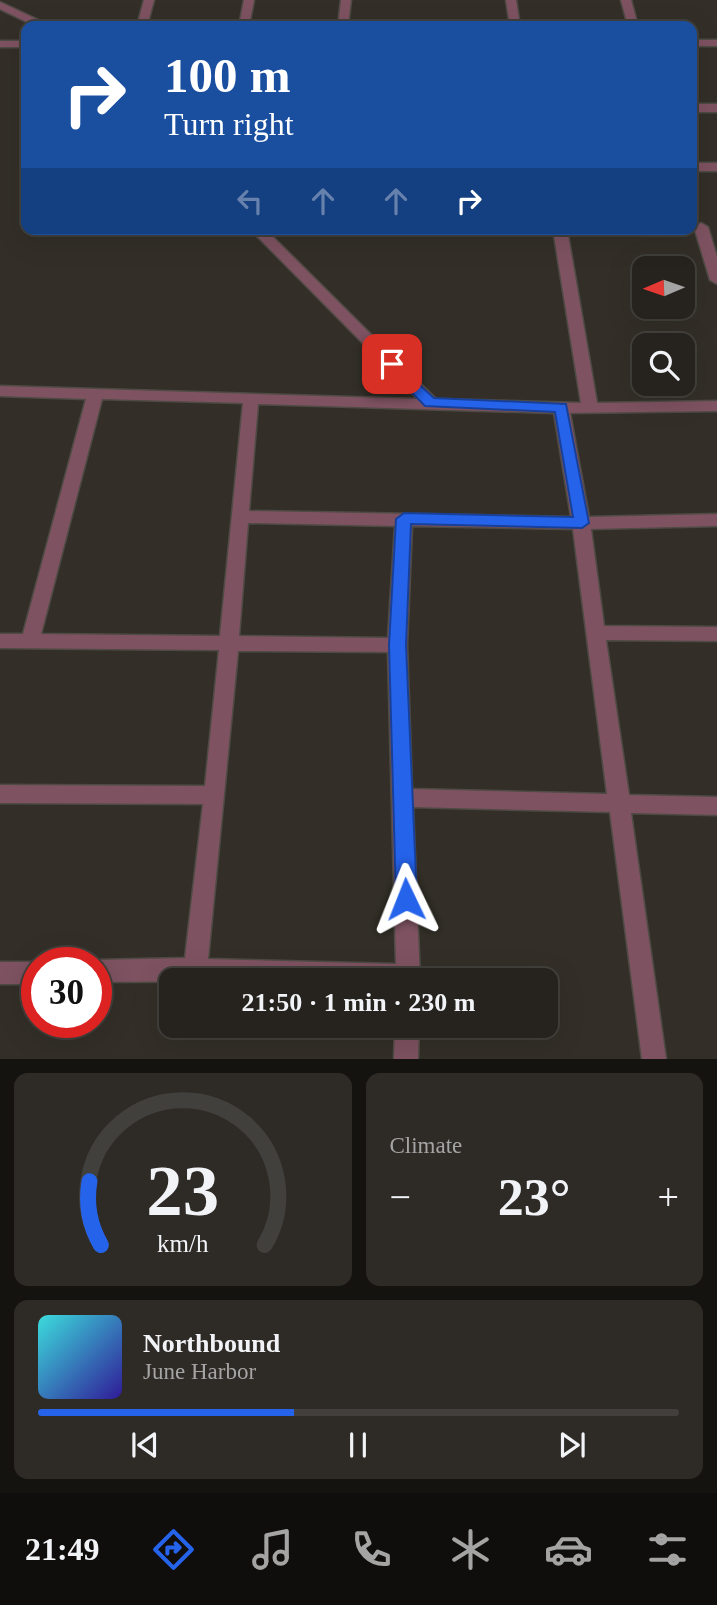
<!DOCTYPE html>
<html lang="en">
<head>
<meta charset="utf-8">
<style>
  :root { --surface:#26231e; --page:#2e2b27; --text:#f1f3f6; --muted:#a4a4a4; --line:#42403c; --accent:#2563eb }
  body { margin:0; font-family:Georgia,serif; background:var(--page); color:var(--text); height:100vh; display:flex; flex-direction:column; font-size:26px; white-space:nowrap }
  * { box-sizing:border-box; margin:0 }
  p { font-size:23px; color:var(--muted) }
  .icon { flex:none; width:38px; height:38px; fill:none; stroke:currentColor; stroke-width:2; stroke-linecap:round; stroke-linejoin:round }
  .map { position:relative; height:1059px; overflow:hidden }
  .sheet { display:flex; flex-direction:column; gap:14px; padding:14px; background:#151310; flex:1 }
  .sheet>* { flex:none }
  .banner { position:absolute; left:21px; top:21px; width:676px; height:214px; border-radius:14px; box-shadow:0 7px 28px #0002,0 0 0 2px var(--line); background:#1a4fa0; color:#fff; overflow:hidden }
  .needle { width:46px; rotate:268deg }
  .tools { position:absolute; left:632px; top:256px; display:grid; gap:14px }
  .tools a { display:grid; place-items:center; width:63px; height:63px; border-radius:14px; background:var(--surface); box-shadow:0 7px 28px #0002,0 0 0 2px var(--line); font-size:35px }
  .speed { position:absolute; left:21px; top:947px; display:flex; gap:14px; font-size:35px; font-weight:700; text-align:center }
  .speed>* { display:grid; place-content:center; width:91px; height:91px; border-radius:50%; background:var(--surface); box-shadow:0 7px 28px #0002,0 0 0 2px var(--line); line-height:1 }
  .speed .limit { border:10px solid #d22; background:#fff; color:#111 }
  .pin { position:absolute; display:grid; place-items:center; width:60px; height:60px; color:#fff; margin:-30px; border-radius:14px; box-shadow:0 4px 10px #0006 }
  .me { position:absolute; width:77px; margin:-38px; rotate:358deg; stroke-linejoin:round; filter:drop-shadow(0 0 5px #0008) }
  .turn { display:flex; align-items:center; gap:24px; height:147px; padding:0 28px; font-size:32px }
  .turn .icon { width:91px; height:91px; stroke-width:2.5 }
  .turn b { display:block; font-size:49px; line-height:60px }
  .lanes { display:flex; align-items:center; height:66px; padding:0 28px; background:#0003; justify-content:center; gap:35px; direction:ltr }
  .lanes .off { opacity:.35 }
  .big { font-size:52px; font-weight:800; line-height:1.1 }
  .sheet .tile { flex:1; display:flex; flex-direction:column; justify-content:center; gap:10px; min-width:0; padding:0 24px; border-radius:14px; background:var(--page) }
  .sheet .dial { align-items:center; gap:0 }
  .dial svg { height:182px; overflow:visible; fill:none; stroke:var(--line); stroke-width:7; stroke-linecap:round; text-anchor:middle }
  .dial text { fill:var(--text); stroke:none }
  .song { display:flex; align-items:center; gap:21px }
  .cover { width:84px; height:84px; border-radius:10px; background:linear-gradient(135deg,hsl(180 70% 55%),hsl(250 70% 35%)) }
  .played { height:7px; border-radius:4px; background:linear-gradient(90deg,var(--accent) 40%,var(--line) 40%) }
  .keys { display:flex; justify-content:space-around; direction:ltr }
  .heat { display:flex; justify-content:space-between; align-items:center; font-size:38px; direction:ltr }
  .sheet .tiles { flex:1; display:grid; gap:14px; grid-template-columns:1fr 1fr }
  .tile:last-child { grid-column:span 2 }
  .trip { position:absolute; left:159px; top:968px; width:399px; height:70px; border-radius:14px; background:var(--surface); box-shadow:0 7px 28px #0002,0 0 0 2px var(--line); font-weight:800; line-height:70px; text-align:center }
  .dock { display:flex; height:112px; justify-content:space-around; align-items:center; background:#0f0e0c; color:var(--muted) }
  .dock .icon { width:49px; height:49px }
  .dock .selected { color:var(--accent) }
  .dock b { font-size:32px; color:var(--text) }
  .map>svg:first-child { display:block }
</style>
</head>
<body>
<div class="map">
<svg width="717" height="1059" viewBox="0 0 717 1059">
  <rect width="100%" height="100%" fill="#332f28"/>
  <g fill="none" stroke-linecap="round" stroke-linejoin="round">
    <g stroke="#4e4a44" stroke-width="3">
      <g id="minor">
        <polygon points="144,0 154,0 147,26 137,26"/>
        <polygon points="244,0 254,0 249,26 239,26"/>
        <polygon points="341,0 351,0 348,26 338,26"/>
        <polygon points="506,0 516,0 520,26 510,26"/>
        <polygon points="621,0 631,0 638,26 628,26"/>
        <polygon points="0,2 47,24 48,26 35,26 0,9"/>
        <rect x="691" y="40" width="26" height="6"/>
        <rect x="0" y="41" width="26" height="6"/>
        <rect x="691" y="104" width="26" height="8"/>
        <rect x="691" y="163" width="26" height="8"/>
        <polygon points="701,223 708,227 717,257 717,284 710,280 694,227"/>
        <path d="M250,229H265L436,399L581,403L553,229H567L597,403L717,401V411L570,413L589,517L717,514V526L591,529L604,626L717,627V641L606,640L629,795L717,797V815L631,813L666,1059H642L610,812L413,807L420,980L96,982V962H90L96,960L185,958L203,804L0,803V785L205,786L219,650L0,648V634H23L86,399L0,396V386L418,399ZM102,399L243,403L220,636L41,634ZM258,404L554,413L571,517L249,511ZM248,523L395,526L388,638L239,636ZM412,526L573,529L607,794L412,789L407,645ZM238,651L388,652L396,964L208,959Z"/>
        <polygon points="0,962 38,962 37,984 0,984"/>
        <polygon points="395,1026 419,1026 418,1059 394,1059"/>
      </g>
    </g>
    <use href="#minor" fill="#7e5261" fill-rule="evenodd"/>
  </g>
  <polygon fill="#2563eb" stroke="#184099" stroke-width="2" points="392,360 434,398 566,404 589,523 582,528 411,524 406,645 417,899 414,905 406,908 399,905 396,899 389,645 396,519 404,513 573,517 555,412 425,406 387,367 387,361"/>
</svg>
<div class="tools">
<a><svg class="needle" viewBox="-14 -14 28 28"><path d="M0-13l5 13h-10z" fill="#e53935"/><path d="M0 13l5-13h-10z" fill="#a4a4a4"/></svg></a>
<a><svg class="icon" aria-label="search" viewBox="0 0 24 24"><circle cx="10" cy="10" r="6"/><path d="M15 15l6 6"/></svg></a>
</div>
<div class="speed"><div class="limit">30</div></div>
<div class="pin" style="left:392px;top:364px;background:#d93025"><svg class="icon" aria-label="arrive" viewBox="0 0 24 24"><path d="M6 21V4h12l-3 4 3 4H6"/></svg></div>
<svg class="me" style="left:406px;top:899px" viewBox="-20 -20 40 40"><path d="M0-17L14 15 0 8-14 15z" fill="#2563eb" stroke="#fff" stroke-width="4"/></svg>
<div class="trip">21:50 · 1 min · 230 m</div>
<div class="banner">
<div class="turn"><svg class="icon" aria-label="right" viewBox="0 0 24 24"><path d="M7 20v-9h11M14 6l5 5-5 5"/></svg><div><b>100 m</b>Turn right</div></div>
<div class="lanes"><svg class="icon off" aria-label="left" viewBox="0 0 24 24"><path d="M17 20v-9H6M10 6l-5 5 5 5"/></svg><svg class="icon off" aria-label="ahead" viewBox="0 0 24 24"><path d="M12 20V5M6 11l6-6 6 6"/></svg><svg class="icon off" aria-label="ahead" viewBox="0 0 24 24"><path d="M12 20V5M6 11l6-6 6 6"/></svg><svg class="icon" aria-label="right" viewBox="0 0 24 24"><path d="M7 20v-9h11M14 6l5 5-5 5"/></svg></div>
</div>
</div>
<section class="sheet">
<div class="tiles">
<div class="tile dial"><svg viewBox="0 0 100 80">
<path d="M14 69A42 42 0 1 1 86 69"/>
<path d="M14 69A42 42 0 0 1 9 41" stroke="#2563eb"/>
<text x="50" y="56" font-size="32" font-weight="700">23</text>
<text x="50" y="72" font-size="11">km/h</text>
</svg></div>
<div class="tile"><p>Climate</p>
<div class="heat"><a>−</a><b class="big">23°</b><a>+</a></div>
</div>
<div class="tile">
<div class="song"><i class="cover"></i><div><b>Northbound</b><p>June Harbor</p></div></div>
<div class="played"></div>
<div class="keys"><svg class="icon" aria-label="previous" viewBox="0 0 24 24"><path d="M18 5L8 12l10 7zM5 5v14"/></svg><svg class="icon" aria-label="pause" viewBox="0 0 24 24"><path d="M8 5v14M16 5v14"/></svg><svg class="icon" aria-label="next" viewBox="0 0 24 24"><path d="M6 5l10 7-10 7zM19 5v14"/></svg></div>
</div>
</div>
</section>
<nav class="dock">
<b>21:49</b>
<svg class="icon selected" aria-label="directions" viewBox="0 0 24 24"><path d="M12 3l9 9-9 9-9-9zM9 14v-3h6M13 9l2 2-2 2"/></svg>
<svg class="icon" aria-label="music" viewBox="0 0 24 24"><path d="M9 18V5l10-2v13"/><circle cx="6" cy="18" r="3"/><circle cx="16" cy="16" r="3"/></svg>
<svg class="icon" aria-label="phone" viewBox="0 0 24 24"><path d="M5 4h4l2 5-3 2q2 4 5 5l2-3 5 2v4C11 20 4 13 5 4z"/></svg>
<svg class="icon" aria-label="climate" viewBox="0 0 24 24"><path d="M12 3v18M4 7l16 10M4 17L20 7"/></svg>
<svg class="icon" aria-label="car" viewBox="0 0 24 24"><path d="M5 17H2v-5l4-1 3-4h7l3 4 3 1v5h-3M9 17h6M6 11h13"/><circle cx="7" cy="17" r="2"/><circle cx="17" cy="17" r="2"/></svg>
<svg class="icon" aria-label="filters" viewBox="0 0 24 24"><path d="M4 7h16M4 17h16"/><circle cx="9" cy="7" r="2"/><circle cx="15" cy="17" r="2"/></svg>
</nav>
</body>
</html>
